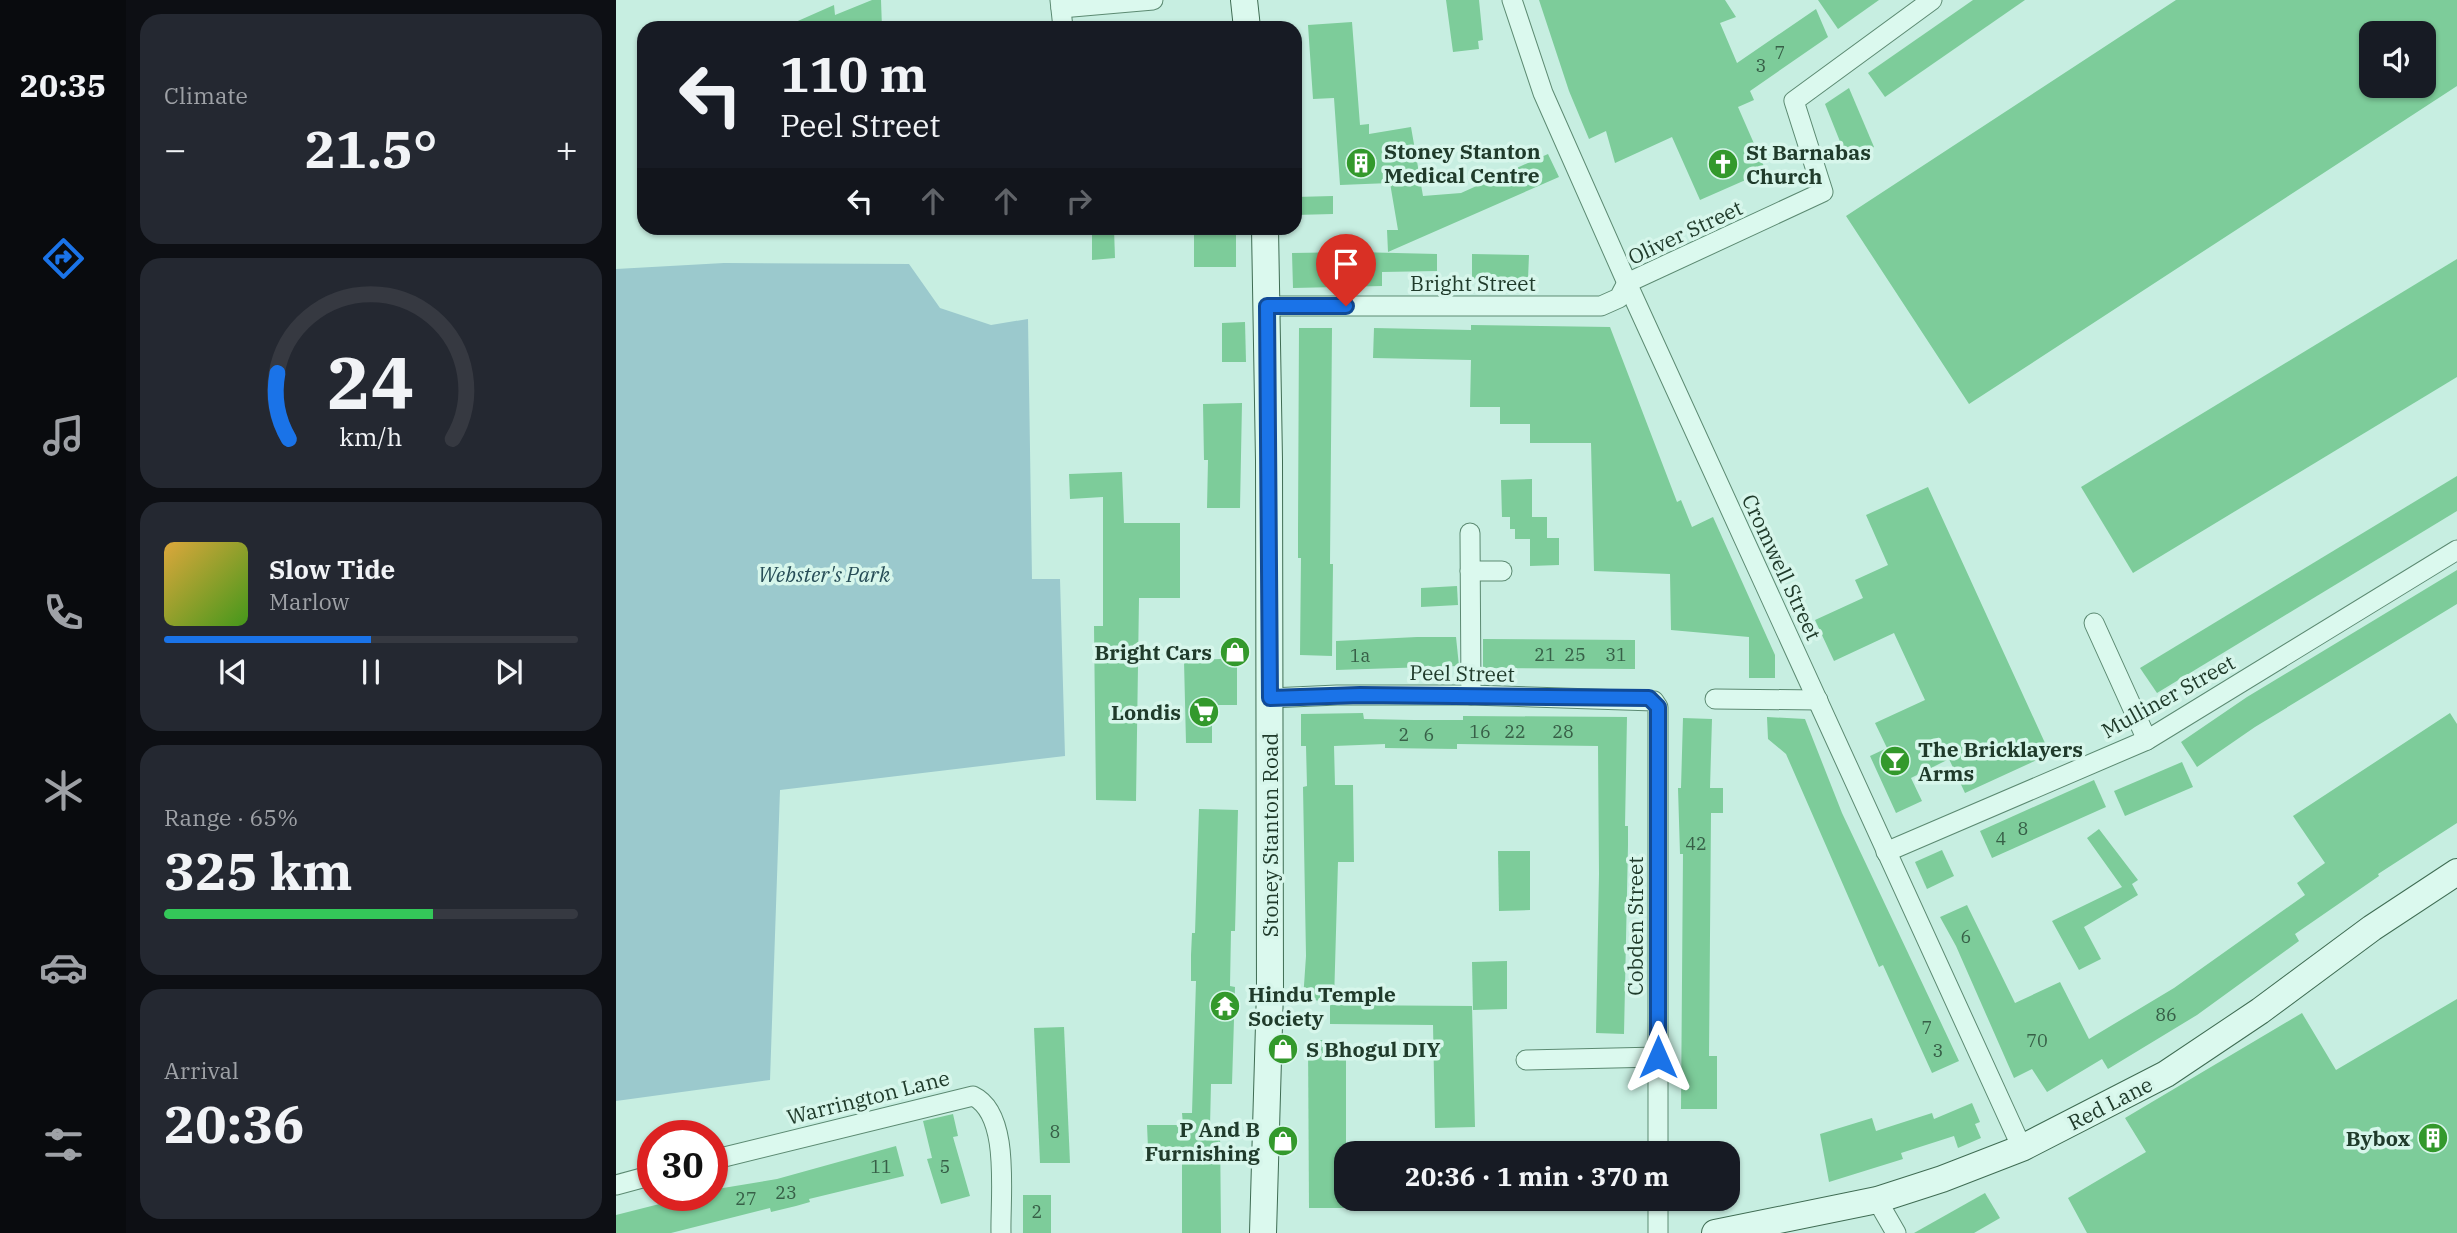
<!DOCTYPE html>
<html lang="en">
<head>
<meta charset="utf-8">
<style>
  :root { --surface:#171b24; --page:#242831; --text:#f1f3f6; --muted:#9ea1a6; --line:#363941; --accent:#1a73e8 }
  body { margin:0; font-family:"IBM Plex Serif",serif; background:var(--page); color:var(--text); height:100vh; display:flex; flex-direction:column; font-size:26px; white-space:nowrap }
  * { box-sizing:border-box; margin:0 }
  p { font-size:23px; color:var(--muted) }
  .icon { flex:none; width:38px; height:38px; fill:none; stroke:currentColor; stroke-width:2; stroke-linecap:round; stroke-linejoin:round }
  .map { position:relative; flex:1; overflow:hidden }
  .panel { display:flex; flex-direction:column; gap:14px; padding:14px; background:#0d0f14; width:490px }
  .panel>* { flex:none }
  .hud { position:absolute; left:21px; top:21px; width:665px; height:214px; border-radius:21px; box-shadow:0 2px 5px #0004; background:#171b24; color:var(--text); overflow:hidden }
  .fabs { position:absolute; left:1743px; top:21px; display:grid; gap:14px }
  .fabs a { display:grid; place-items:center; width:77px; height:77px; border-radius:14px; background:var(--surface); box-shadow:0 2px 5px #0004; font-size:35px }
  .speed { position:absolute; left:21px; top:1120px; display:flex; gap:14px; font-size:35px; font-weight:700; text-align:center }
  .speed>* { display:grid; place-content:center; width:91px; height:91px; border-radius:50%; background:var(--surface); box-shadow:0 2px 5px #0004; line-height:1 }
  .speed .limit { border:10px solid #d22; background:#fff; color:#111 }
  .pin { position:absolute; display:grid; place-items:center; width:60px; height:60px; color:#fff; margin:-72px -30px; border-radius:50% 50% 50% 0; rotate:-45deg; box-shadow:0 0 7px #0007 }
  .pin .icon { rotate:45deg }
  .me { position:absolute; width:77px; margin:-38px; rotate:0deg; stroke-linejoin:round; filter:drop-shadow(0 0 5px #0008) }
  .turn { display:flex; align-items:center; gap:24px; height:147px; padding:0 28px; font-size:32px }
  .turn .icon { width:91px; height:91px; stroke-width:2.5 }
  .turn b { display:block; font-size:49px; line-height:60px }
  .lanes { display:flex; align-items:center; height:66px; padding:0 28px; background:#0003; justify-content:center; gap:35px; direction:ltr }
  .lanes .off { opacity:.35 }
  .big { font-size:52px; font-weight:700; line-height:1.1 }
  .panel .card { flex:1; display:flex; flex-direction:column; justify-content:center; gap:10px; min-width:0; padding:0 24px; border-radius:21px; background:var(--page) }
  .panel .dial { align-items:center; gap:0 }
  .dial svg { height:182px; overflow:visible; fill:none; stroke:var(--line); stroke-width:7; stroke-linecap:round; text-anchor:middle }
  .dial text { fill:var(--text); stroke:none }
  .song { display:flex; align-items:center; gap:21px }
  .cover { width:84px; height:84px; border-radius:10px; background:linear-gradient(135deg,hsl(40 70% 55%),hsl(100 70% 35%)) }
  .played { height:7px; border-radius:4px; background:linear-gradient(90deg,var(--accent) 50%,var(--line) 50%) }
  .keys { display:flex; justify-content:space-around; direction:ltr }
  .heat { display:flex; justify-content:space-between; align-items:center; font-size:38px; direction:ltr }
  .charge { height:10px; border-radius:5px; background:linear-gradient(90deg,#34c759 65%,var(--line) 0) }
  .trip { position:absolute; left:718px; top:1141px; width:406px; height:70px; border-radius:21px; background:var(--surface); box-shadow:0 2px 5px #0004; font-weight:700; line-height:70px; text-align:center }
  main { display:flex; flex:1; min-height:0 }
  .tabs { display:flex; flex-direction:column; width:126px; justify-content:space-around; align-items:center; background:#090b0e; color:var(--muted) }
  .tabs .icon { width:49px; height:49px }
  .tabs .active { color:var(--accent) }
  .tabs b { font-size:32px; color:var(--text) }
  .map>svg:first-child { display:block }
</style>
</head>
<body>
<main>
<nav class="tabs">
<b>20:35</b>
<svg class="icon active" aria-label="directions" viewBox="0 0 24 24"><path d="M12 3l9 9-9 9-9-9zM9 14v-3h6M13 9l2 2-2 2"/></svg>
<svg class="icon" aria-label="music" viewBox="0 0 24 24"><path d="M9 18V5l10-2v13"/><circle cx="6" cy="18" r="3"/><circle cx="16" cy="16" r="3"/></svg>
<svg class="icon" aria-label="phone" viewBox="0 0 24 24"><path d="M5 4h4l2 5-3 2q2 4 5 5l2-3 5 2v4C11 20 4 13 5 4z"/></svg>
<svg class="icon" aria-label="climate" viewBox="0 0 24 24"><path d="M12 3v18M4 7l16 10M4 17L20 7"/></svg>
<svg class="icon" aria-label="car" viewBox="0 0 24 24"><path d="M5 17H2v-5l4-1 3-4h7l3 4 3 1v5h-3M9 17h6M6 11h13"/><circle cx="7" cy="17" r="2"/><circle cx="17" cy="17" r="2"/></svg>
<svg class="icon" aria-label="filters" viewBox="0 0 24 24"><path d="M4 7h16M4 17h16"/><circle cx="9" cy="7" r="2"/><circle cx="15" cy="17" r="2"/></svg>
</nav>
<section class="panel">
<div class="card"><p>Climate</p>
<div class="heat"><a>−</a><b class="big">21.5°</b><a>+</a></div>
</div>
<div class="card dial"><svg viewBox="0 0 100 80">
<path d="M14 69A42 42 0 1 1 86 69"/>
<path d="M14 69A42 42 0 0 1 9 40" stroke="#1a73e8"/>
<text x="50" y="56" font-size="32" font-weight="700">24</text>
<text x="50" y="72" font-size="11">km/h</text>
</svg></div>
<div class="card">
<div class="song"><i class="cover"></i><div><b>Slow Tide</b><p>Marlow</p></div></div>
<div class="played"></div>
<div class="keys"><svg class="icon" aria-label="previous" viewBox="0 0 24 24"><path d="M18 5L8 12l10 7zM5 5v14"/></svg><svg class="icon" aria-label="pause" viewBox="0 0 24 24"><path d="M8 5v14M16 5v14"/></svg><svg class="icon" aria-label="next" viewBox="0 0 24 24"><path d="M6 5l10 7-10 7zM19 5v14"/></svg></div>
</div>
<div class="card"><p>Range · 65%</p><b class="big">325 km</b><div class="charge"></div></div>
<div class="card"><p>Arrival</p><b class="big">20:36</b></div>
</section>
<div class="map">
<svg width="1841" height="1233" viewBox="0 0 1841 1233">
  <rect width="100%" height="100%" fill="#c7eee1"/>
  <polygon fill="#9bc9cd" points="108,263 293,264 324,308 375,325 412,319 416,579 444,579 449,756 164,790 154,1080 0,1101 0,269"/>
  <g fill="#7dcc9a" fill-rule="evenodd">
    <polygon points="256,0 265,0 266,28 166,28 218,5 219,15"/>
    <polygon points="830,0 863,0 867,40 862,41 863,49 837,52"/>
    <polygon points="923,0 1109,0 1120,17 1104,23 1121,63 1200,9 1212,37 1134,91 1138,100 1122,107 1150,171 1084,200 1056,137 999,163 990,131 973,139 953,91"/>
    <polygon points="1202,0 1263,0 1222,29"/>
    <polygon points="1357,0 1409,0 1269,97 1252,73"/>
    <path d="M1560,0H1841V86L1353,404L1230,216ZM1755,33H1808V86H1755Z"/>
    <polygon points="736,22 744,125 753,124 753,134 795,127 807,196 845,193 932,154 943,177 772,252 771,230 782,230 774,183 724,185 718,98 697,99 692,25"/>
    <polygon points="1233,88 1258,147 1231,159 1209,104"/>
    <polygon points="717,196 717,214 679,215 679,197"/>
    <polygon points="476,228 498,228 499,258 476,260"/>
    <rect x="578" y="228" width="42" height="39"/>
    <polygon points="739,252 821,254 821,271 766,272 766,286 677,288 676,253"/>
    <polygon points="856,254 913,255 912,279 856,279"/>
    <polygon points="1841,259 1841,377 1517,573 1465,487"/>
    <polygon points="629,322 630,362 606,362 606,323"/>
    <polygon points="855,325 994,327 1061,502 1065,500 1076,527 1097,517 1159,655 1159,678 1133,678 1133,637 1055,630 1054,574 978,571 975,443 914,443 914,424 884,424 884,407 854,407 855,360 757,358 758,328 855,330"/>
    <polygon points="683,328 716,328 714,564 717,564 716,656 684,655 685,558 682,558 682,532"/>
    <polygon points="626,403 624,508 591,508 592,460 588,460 587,404"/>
    <polygon points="506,472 508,523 564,523 564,598 523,598 520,801 480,800 478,626 487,626 487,497 454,499 453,474"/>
    <polygon points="1841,476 1841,511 1541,693 1524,668"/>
    <polygon points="916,479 916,517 931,517 931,538 943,538 943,565 914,566 914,539 899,539 899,529 894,529 894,517 886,517 885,480"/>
    <polygon points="1312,487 1434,754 1349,793 1333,759 1295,778 1306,801 1280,813 1254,756 1271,748 1259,723 1309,700 1278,633 1218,661 1199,620 1247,598 1239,580 1272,565 1250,515"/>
    <polygon points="1841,570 1841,604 1639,727 1581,767 1565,742 1631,697"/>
    <polygon points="841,586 842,605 805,607 805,588"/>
    <polygon points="801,637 840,637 843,666 720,670 720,641"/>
    <polygon points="867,639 1019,640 1019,669 867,668"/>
    <polygon points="621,658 621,705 596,705 596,743 570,743 568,661"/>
    <polygon points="747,713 748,719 798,720 847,720 847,716 1011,717 1009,826 1012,826 1012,845 1008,1034 980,1033 983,874 982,746 841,744 841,749 769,748 769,744 718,746 719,785 737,785 738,862 722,862 718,1001 687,1000 690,956 687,787 691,786 690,746 685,746 685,714"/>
    <polygon points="1834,713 1841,724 1841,823 1762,874 1763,876 1679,934 1683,941 1581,1015 1492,1069 1486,1059 1431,1092 1416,1069 1398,1078 1340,946 1324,917 1351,905 1399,1003 1444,982 1473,1039 1558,988 1689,895 1681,883 1709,863 1677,816"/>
    <polygon points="1151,717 1189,719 1226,813 1343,1061 1316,1073 1267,965 1263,967 1170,754 1152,739"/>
    <polygon points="1067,718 1096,719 1094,788 1107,788 1107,813 1095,813 1093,1056 1101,1056 1101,1109 1065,1109 1067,854 1064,854 1062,788 1065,788"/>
    <polygon points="1566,762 1577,787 1509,816 1498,791"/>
    <polygon points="1478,780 1490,807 1376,858 1364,831"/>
    <polygon points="583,809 622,810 619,931 615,931 614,986 619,987 616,1084 595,1084 594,1126 604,1126 605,1233 566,1233 566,1147 532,1148 531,1125 567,1125 566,1113 576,1113 580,981 575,981 575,955 576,933 579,933"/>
    <polygon points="1483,829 1522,880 1516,884 1522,895 1468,927 1485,959 1463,970 1436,921 1506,887 1471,838"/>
    <polygon points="1326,850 1338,876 1311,889 1299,862"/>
    <polygon points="882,851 914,851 914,910 883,911"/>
    <polygon points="891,961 891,1009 857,1010 856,962"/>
    <polygon points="1841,999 1841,1233 1471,1233 1452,1198 1530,1152 1509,1118 1686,1013 1720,1070"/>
    <polygon points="714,1005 856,1006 859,1127 819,1128 817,1025 714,1024"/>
    <polygon points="448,1027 454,1163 424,1163 418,1028"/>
    <polygon points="692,1040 730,1040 730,1208 693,1208"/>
    <polygon points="1356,1103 1364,1122 1359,1124 1365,1138 1342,1148 1338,1136 1285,1153 1287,1159 1213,1182 1204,1134 1256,1118 1260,1131 1316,1113 1318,1119"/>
    <polygon points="337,1114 342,1136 337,1137 354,1196 325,1204 311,1159 316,1158 307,1121"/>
    <polygon points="280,1146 288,1176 193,1199 194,1202 180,1206 155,1212 154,1208 55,1233 0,1233 0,1215 79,1195 96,1195 96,1191 101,1189 161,1179"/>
    <polygon points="1369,1193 1384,1218 1358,1233 1298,1233"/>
    <rect x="407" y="1195" width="28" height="38"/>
  </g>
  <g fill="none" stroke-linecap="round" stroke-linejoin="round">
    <g stroke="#5c8a72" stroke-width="21">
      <g id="street">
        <polyline points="444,0 447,28"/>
        <polyline points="896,0 927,93 1011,283 1406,1148"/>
        <polyline points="445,8 537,0"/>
        <polyline points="651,306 985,306 1003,298 1011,283 1207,192 1178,101 1316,0"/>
        <polyline points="854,533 855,695"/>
        <polyline points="854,571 886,571"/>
        <polyline points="1478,623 1531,740"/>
        <polyline points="654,698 721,695 855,695 1038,701 1042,707 1042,1153"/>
        <polyline points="1099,699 1202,700"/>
        <polyline points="1270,852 1531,740 1841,550"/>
        <polyline points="910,1060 1042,1057"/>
        <path d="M96,1160L357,1096C395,1114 384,1196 385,1233"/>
        <polyline points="0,1185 37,1175"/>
        <polyline points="1261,1200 1280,1233"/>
        <polyline points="1042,1233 1042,1199"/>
      </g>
    </g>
    <g stroke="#3f6c53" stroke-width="28">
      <g id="secondary">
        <polyline points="628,0 631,28"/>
        <polyline points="647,1233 654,990 653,460 649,228"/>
        <polyline points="1099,1233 1261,1200 1326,1179 1406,1148 1550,1074 1644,1011 1756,928 1841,872"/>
      </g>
    </g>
    <use href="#street" stroke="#dbf9ee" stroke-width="19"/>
    <use href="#secondary" stroke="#dbf9ee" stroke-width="26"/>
  </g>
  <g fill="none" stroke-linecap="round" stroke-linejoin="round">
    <g stroke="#114b97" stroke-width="18">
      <polyline id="route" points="730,306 651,306 654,698 744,695 1033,698 1042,707 1042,1057"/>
    </g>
    <use href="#route" stroke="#1a73e8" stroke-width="12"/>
  </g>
  <defs>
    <g id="building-disc" transform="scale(1.575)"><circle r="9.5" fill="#33992c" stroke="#d7f6eb"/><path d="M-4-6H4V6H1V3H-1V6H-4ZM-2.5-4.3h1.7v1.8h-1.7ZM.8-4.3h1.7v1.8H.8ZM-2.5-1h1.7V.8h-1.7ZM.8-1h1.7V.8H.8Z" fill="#fff"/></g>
    <g id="church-disc" transform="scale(1.575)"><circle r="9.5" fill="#33992c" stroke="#d7f6eb"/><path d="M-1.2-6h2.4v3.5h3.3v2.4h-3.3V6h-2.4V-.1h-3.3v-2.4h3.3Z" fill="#fff"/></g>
    <g id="shop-disc" transform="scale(1.575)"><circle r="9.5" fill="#33992c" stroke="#d7f6eb"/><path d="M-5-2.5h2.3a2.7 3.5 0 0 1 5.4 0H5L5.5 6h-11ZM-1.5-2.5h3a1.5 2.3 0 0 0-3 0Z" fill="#fff"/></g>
    <g id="supermarket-disc" transform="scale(1.575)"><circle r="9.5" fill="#33992c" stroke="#d7f6eb"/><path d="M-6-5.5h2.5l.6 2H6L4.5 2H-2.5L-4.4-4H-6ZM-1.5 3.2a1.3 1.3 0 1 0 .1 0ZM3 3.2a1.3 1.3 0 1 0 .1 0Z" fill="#fff"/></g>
    <g id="bar-disc" transform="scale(1.575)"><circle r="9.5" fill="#33992c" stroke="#d7f6eb"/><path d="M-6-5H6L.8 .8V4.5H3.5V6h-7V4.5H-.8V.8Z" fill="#fff"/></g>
    <g id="temple-disc" transform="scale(1.575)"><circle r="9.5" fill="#33992c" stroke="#d7f6eb"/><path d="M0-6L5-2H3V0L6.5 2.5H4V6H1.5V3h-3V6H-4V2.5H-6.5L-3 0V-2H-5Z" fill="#fff"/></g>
  </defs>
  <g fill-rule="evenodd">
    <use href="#building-disc" x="745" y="163"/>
    <use href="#church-disc" x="1107" y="164"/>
    <use href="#shop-disc" x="619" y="652"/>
    <use href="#supermarket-disc" x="588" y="712"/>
    <use href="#bar-disc" x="1279" y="761"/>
    <use href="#temple-disc" x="609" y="1006"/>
    <use href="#shop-disc" x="667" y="1049"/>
    <use href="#building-disc" x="1817" y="1138"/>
    <use href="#shop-disc" x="667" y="1141"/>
  </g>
  <g text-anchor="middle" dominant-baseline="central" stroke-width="7" stroke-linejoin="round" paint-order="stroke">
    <g font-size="18" fill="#375f47">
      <text x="1164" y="52">7</text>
      <text x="1145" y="65">3</text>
      <text x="929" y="654">21</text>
      <text x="959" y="654">25</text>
      <text x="1000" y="654">31</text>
      <text x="744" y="655">1a</text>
      <text x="864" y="731">16</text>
      <text x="899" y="731">22</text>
      <text x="947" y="731">28</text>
      <text x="788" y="734">2</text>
      <text x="813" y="734">6</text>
      <text x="1407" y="828">8</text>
      <text x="1385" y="838">4</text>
      <text x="1080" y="843">42</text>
      <text x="1350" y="936">6</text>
      <text x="1550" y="1014">86</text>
      <text x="1311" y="1027">7</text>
      <text x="1421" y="1040">70</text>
      <text x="1322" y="1050">3</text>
      <text x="439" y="1131">8</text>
      <text x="265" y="1166">11</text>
      <text x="329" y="1166">5</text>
      <text x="170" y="1192">23</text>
      <text x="130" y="1198">27</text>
      <text x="421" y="1211">2</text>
    </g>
    <g font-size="21" font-weight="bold" fill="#203b2b" stroke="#d7f6eb" text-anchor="start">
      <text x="768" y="151">Stoney Stanton<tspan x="768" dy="24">Medical Centre</tspan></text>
      <text x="1130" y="152">St Barnabas<tspan x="1130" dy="24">Church</tspan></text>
      <text x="596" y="652" text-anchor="end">Bright Cars</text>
      <text x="565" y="712" text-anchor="end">Londis</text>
      <text x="1302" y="749">The Bricklayers<tspan x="1302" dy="24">Arms</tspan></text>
      <text x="632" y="994">Hindu Temple<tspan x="632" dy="24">Society</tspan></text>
      <text x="690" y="1049">S Bhogul DIY</text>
      <text x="644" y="1129" text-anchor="end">P And B<tspan x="644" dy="24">Furnishing</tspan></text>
      <text x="1794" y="1138" text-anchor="end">Bybox</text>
    </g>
    <g font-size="21" fill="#203b2b" stroke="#d7f6eb">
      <text transform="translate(1069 232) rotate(-25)">Oliver Street</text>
      <text x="857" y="283">Bright Street</text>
      <text transform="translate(1166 567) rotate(65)">Cromwell Street</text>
      <text transform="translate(846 673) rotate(1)">Peel Street</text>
      <text transform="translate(1552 696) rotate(-29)">Mulliner Street</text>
      <text transform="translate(654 835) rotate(-90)">Stoney Stanton Road</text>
      <text transform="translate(1019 926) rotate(-90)">Cobden Street</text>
      <text transform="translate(252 1097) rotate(-14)">Warrington Lane</text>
      <text transform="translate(1494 1103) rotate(-27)">Red Lane</text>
    </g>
    <g font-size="21" font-style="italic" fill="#274d57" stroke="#d7f6eb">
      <text x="208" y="574">Webster's Park</text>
    </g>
  </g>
</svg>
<div class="fabs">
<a><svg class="icon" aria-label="sound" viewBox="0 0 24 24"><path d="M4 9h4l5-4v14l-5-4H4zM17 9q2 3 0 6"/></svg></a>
</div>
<div class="speed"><div class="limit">30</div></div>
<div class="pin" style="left:730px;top:306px;background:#d93025"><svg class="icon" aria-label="arrive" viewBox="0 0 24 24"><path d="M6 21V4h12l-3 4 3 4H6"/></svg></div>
<svg class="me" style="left:1042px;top:1057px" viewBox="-20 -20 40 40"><path d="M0-17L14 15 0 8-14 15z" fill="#1a73e8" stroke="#fff" stroke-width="4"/></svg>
<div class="trip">20:36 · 1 min · 370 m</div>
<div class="hud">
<div class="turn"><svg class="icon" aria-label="left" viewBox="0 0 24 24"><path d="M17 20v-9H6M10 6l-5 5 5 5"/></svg><div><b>110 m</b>Peel Street</div></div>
<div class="lanes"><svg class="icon" aria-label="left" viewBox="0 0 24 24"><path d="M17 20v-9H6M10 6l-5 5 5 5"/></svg><svg class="icon off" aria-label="ahead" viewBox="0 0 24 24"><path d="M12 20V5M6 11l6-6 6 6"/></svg><svg class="icon off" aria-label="ahead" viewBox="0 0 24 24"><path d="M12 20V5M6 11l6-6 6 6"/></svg><svg class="icon off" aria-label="right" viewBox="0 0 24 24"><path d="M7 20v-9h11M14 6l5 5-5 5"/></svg></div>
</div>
</div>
</main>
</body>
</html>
